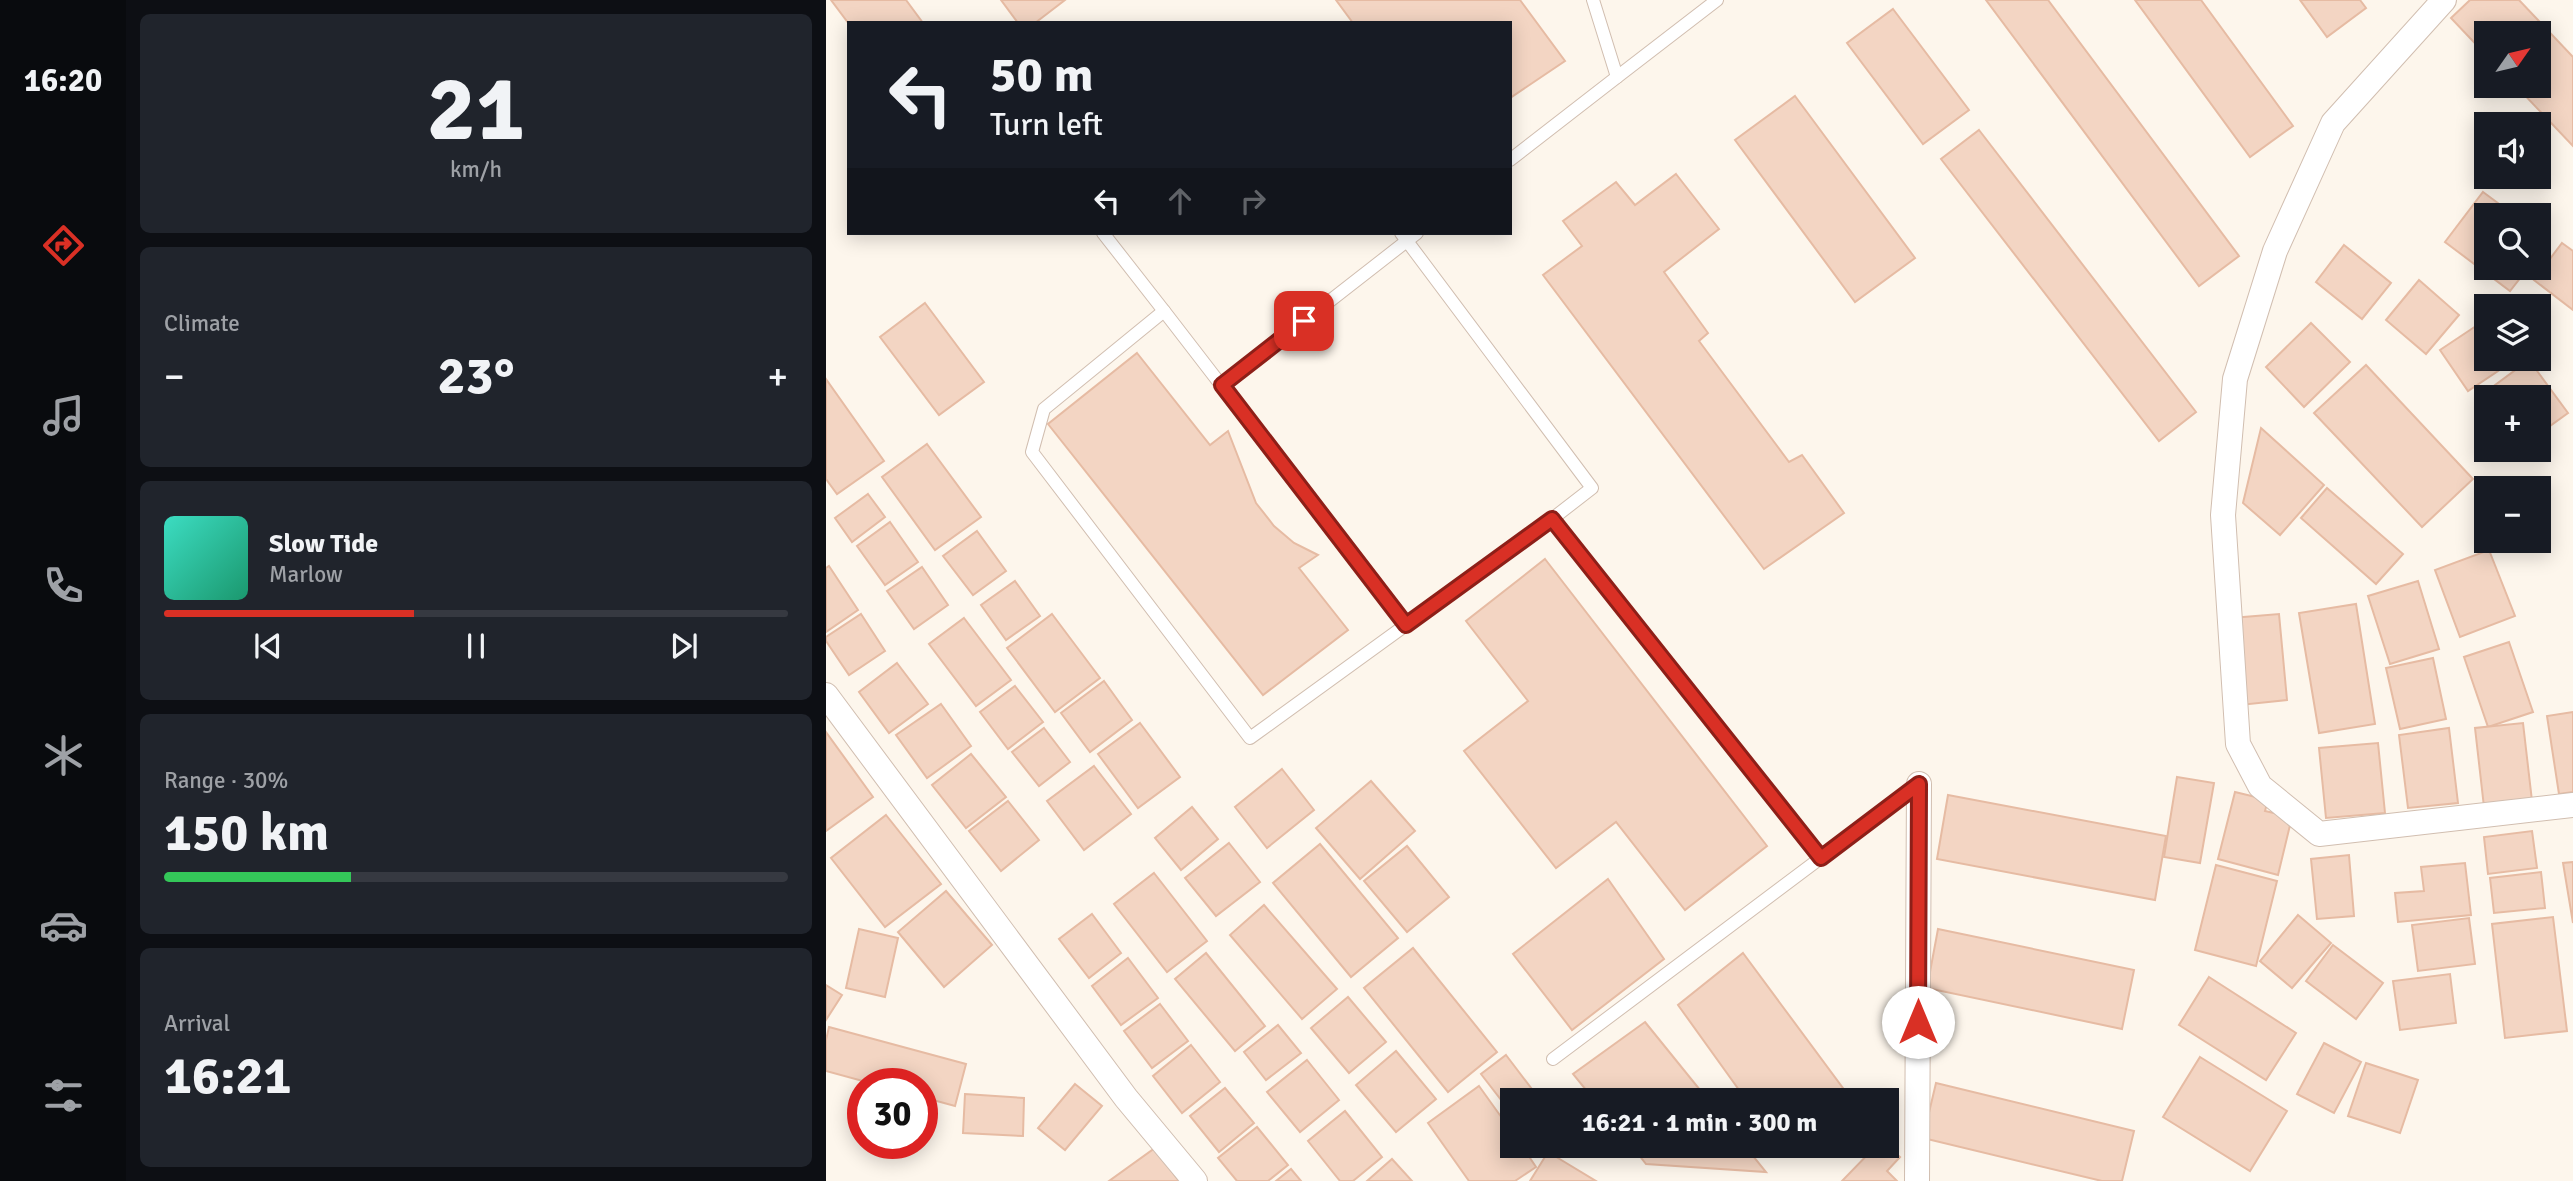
<!DOCTYPE html>
<html lang="en">
<head>
<meta charset="utf-8">
<style>
  :root { --surface:#171b24; --page:#20242c; --text:#f1f3f6; --muted:#9ea1a6; --line:#363941; --accent:#d93025 }
  body { margin:0; font-family:Signika,sans-serif; background:var(--page); color:var(--text); height:100vh; display:flex; flex-direction:column; font-size:26px; white-space:nowrap }
  * { box-sizing:border-box; margin:0 }
  p { font-size:23px; color:var(--muted) }
  .icon { flex:none; width:38px; height:38px; fill:none; stroke:currentColor; stroke-width:2; stroke-linecap:round; stroke-linejoin:round }
  .map { position:relative; flex:1; overflow:hidden }
  .sheet { display:flex; flex-direction:column; gap:14px; padding:14px; background:#0d0f14; width:700px }
  .sheet>* { flex:none }
  .hud { position:absolute; left:21px; top:21px; width:665px; height:214px; border-radius:0px; box-shadow:0 4px 18px #0003; background:#171b24; color:var(--text); overflow:hidden }
  .needle { width:46px; rotate:56deg }
  .tools { position:absolute; left:1648px; top:21px; display:grid; gap:14px }
  .tools a { display:grid; place-items:center; width:77px; height:77px; border-radius:0px; background:var(--surface); box-shadow:0 4px 18px #0003; font-size:35px }
  .speed { position:absolute; left:21px; top:1068px; display:flex; gap:14px; font-size:35px; font-weight:700; text-align:center }
  .speed>* { display:grid; place-content:center; width:91px; height:91px; border-radius:50%; background:var(--surface); box-shadow:0 4px 18px #0003; line-height:1 }
  .speed .limit { border:10px solid #d22; background:#fff; color:#111 }
  .pin { position:absolute; display:grid; place-items:center; width:60px; height:60px; color:#fff; margin:-30px; border-radius:14px; box-shadow:0 4px 10px #0006 }
  .me { position:absolute; width:77px; margin:-38px; rotate:0deg; stroke-linejoin:round; filter:drop-shadow(0 0 5px #0008) }
  .turn { display:flex; align-items:center; gap:24px; height:147px; padding:0 28px; font-size:32px }
  .turn .icon { width:91px; height:91px; stroke-width:2.5 }
  .turn b { display:block; font-size:49px; line-height:60px }
  .lanes { display:flex; align-items:center; height:66px; padding:0 28px; background:#0003; justify-content:center; gap:35px; direction:ltr }
  .lanes .off { opacity:.35 }
  .big { font-size:52px; font-weight:700; line-height:1.1 }
  .sheet .tile { flex:1; display:flex; flex-direction:column; justify-content:center; gap:10px; min-width:0; padding:0 24px; border-radius:10px; background:var(--page) }
  .sheet .dial { align-items:center; gap:0 }
  .dial b { font-size:91px; line-height:1 }
  .song { display:flex; align-items:center; gap:21px }
  .cover { width:84px; height:84px; border-radius:10px; background:linear-gradient(135deg,hsl(170 70% 55%),hsl(160 70% 35%)) }
  .played { height:7px; border-radius:4px; background:linear-gradient(90deg,var(--accent) 40%,var(--line) 40%) }
  .keys { display:flex; justify-content:space-around; direction:ltr }
  .heat { display:flex; justify-content:space-between; align-items:center; font-size:38px; direction:ltr }
  .charge { height:10px; border-radius:5px; background:linear-gradient(90deg,#34c759 30%,var(--line) 0) }
  .trip { position:absolute; left:674px; top:1088px; width:399px; height:70px; border-radius:0px; background:var(--surface); box-shadow:0 4px 18px #0003; font-weight:700; line-height:70px; text-align:center }
  main { display:flex; flex:1; min-height:0 }
  .tabs { display:flex; flex-direction:column; width:126px; justify-content:space-around; align-items:center; background:#090b0e; color:var(--muted) }
  .tabs .icon { width:49px; height:49px }
  .tabs .active { color:var(--accent) }
  .tabs b { font-size:32px; color:var(--text) }
  .map>svg:first-child { display:block }
</style>
</head>
<body>
<main>
<nav class="tabs">
<b>16:20</b>
<svg class="icon active" aria-label="directions" viewBox="0 0 24 24"><path d="M12 3l9 9-9 9-9-9zM9 14v-3h6M13 9l2 2-2 2"/></svg>
<svg class="icon" aria-label="music" viewBox="0 0 24 24"><path d="M9 18V5l10-2v13"/><circle cx="6" cy="18" r="3"/><circle cx="16" cy="16" r="3"/></svg>
<svg class="icon" aria-label="phone" viewBox="0 0 24 24"><path d="M5 4h4l2 5-3 2q2 4 5 5l2-3 5 2v4C11 20 4 13 5 4z"/></svg>
<svg class="icon" aria-label="climate" viewBox="0 0 24 24"><path d="M12 3v18M4 7l16 10M4 17L20 7"/></svg>
<svg class="icon" aria-label="car" viewBox="0 0 24 24"><path d="M5 17H2v-5l4-1 3-4h7l3 4 3 1v5h-3M9 17h6M6 11h13"/><circle cx="7" cy="17" r="2"/><circle cx="17" cy="17" r="2"/></svg>
<svg class="icon" aria-label="filters" viewBox="0 0 24 24"><path d="M4 7h16M4 17h16"/><circle cx="9" cy="7" r="2"/><circle cx="15" cy="17" r="2"/></svg>
</nav>
<section class="sheet">
<div class="tile dial"><b>21</b><p>km/h</p></div>
<div class="tile"><p>Climate</p>
<div class="heat"><a>−</a><b class="big">23°</b><a>+</a></div>
</div>
<div class="tile">
<div class="song"><i class="cover"></i><div><b>Slow Tide</b><p>Marlow</p></div></div>
<div class="played"></div>
<div class="keys"><svg class="icon" aria-label="previous" viewBox="0 0 24 24"><path d="M18 5L8 12l10 7zM5 5v14"/></svg><svg class="icon" aria-label="pause" viewBox="0 0 24 24"><path d="M8 5v14M16 5v14"/></svg><svg class="icon" aria-label="next" viewBox="0 0 24 24"><path d="M6 5l10 7-10 7zM19 5v14"/></svg></div>
</div>
<div class="tile"><p>Range · 30%</p><b class="big">150 km</b><div class="charge"></div></div>
<div class="tile"><p>Arrival</p><b class="big">16:21</b></div>
</section>
<div class="map">
<svg width="1747" height="1181" viewBox="0 0 1747 1181">
  <rect width="100%" height="100%" fill="#fdf6ec"/>
  <g fill="#f3d5c3" stroke="#e6bba3" stroke-width="2">
    <polygon points="5,0 80,0 97,23 23,24"/>
    <polygon points="175,0 239,0 209,23 192,23"/>
    <polygon points="510,0 694,0 739,61 684,98 684,23 527,23"/>
    <polygon points="1160,0 1222,0 1413,256 1373,286"/>
    <polygon points="1309,0 1375,0 1467,126 1424,157"/>
    <polygon points="1474,0 1534,0 1540,8 1501,37"/>
    <polygon points="1644,0 1693,0 1747,57 1747,146 1690,86 1713,86 1713,33 1661,33 1661,56 1625,18"/>
    <polygon points="1067,9 1143,110 1097,144 1021,43"/>
    <polygon points="969,96 1089,258 1029,302 909,140"/>
    <polygon points="1153,130 1370,412 1333,441 1115,159"/>
    <polygon points="850,174 893,229 838,272 882,333 873,341 963,462 976,455 1018,513 938,569 717,275 756,246 737,221 790,182 809,205"/>
    <polygon points="1657,192 1688,215 1661,215 1661,268 1702,268 1684,291 1619,242"/>
    <polygon points="1736,243 1747,251 1747,310 1708,280"/>
    <polygon points="1518,245 1565,283 1536,319 1490,282"/>
    <polygon points="1593,280 1633,315 1600,354 1560,320"/>
    <polygon points="99,303 158,382 113,415 54,337"/>
    <polygon points="1656,322 1661,329 1661,359 1681,359 1684,363 1642,391 1614,350"/>
    <polygon points="1485,323 1524,362 1478,407 1440,367"/>
    <polygon points="311,353 384,445 402,431 430,503 448,526 468,543 492,555 473,568 522,630 437,695 222,424"/>
    <polygon points="1703,360 1742,413 1713,434 1713,397 1661,399 1657,394"/>
    <polygon points="1540,365 1647,479 1596,527 1488,413"/>
    <polygon points="0,379 58,461 11,494 0,479"/>
    <polygon points="1435,428 1498,485 1454,535 1417,503"/>
    <polygon points="101,444 155,517 109,550 56,477"/>
    <polygon points="1501,488 1577,554 1550,584 1475,518"/>
    <polygon points="42,494 59,517 26,542 9,518"/>
    <polygon points="64,522 92,562 59,585 31,546"/>
    <polygon points="151,531 180,571 147,595 117,556"/>
    <polygon points="1663,550 1689,616 1634,637 1609,570"/>
    <polygon points="719,559 941,846 859,910 790,822 730,868 638,751 702,701 640,621"/>
    <polygon points="3,566 32,610 0,632 0,568"/>
    <polygon points="96,567 122,605 88,629 61,591"/>
    <polygon points="189,581 214,616 180,640 155,605"/>
    <polygon points="1592,581 1613,649 1564,664 1542,596"/>
    <polygon points="1530,604 1549,724 1493,733 1473,613"/>
    <polygon points="35,614 59,651 23,675 0,641 0,637"/>
    <polygon points="226,614 274,678 229,712 181,648"/>
    <polygon points="1453,614 1461,700 1414,705 1406,618"/>
    <polygon points="138,618 185,680 150,706 103,644"/>
    <polygon points="1683,642 1707,712 1662,727 1638,657"/>
    <polygon points="1607,658 1620,719 1574,729 1560,668"/>
    <polygon points="71,663 102,704 63,733 33,692"/>
    <polygon points="278,681 306,720 264,752 235,713"/>
    <polygon points="189,686 217,722 182,749 154,712"/>
    <polygon points="115,704 145,746 101,778 70,735"/>
    <polygon points="1747,712 1747,792 1733,794 1721,716"/>
    <polygon points="314,723 354,777 312,808 272,754"/>
    <polygon points="1697,723 1706,801 1658,807 1649,728"/>
    <polygon points="218,728 244,762 213,786 186,752"/>
    <polygon points="1623,728 1632,803 1582,808 1573,735"/>
    <polygon points="0,732 47,797 0,831"/>
    <polygon points="1552,743 1559,813 1500,818 1493,748"/>
    <polygon points="145,754 180,797 140,828 106,785"/>
    <polygon points="268,766 305,814 258,850 221,801"/>
    <polygon points="456,769 488,810 441,848 409,807"/>
    <polygon points="1351,777 1388,783 1374,863 1338,857"/>
    <polygon points="545,781 589,831 534,879 490,828"/>
    <polygon points="1409,792 1442,800 1439,811 1466,817 1452,875 1392,859"/>
    <polygon points="1122,795 1340,836 1329,900 1111,859"/>
    <polygon points="182,801 213,840 175,871 143,831"/>
    <polygon points="366,807 392,839 355,870 329,838"/>
    <polygon points="60,815 115,884 59,927 5,858"/>
    <polygon points="1706,831 1711,868 1662,874 1658,837"/>
    <polygon points="403,843 434,882 390,916 359,878"/>
    <polygon points="494,844 572,938 525,977 447,883"/>
    <polygon points="581,846 623,897 581,932 538,881"/>
    <polygon points="1523,855 1528,916 1491,919 1485,859"/>
    <polygon points="1747,862 1747,923 1737,863"/>
    <polygon points="1639,863 1645,915 1572,922 1569,893 1598,891 1595,867"/>
    <polygon points="1390,865 1451,881 1430,966 1369,950"/>
    <polygon points="1715,872 1719,908 1668,913 1664,878"/>
    <polygon points="328,873 381,941 341,972 288,904"/>
    <polygon points="782,879 838,959 746,1030 687,954"/>
    <polygon points="120,891 166,945 118,987 72,932"/>
    <polygon points="438,905 511,989 476,1019 404,935"/>
    <polygon points="266,914 295,953 263,978 233,939"/>
    <polygon points="1472,915 1505,943 1466,988 1434,961"/>
    <polygon points="1727,917 1741,1031 1679,1038 1666,924"/>
    <polygon points="1643,918 1649,964 1592,971 1586,925"/>
    <polygon points="33,929 72,938 59,997 20,988"/>
    <polygon points="1112,929 1308,970 1296,1029 1101,988"/>
    <polygon points="1507,945 1557,983 1530,1019 1480,981"/>
    <polygon points="587,948 671,1052 622,1092 538,988"/>
    <polygon points="380,953 439,1026 409,1051 349,979"/>
    <polygon points="917,953 1025,1099 1023,1101 921,1101 852,1005"/>
    <polygon points="302,958 332,998 295,1025 266,986"/>
    <polygon points="1624,974 1630,1023 1574,1030 1567,981"/>
    <polygon points="1383,977 1470,1033 1440,1080 1353,1025"/>
    <polygon points="0,985 16,995 0,1020"/>
    <polygon points="522,997 560,1042 523,1073 485,1028"/>
    <polygon points="334,1004 362,1041 326,1068 298,1031"/>
    <polygon points="819,1022 883,1101 769,1101 747,1074"/>
    <polygon points="452,1025 475,1053 440,1080 418,1052"/>
    <polygon points="3,1027 140,1064 129,1106 96,1097 96,1083 44,1083 0,1071 0,1040"/>
    <polygon points="1498,1043 1535,1062 1508,1113 1471,1094"/>
    <polygon points="365,1045 394,1082 356,1113 327,1076"/>
    <polygon points="570,1051 610,1099 570,1132 530,1085"/>
    <polygon points="680,1055 715,1101 686,1101 686,1114 655,1074"/>
    <polygon points="1374,1057 1461,1111 1424,1171 1337,1117"/>
    <polygon points="481,1060 513,1100 474,1132 441,1092"/>
    <polygon points="1540,1063 1592,1080 1574,1133 1522,1116"/>
    <polygon points="1110,1083 1308,1131 1296,1181 1276,1181 1097,1138"/>
    <polygon points="249,1084 276,1106 239,1150 212,1128"/>
    <polygon points="653,1086 686,1132 686,1146 696,1146 710,1167 689,1181 643,1181 602,1123"/>
    <polygon points="399,1088 428,1123 393,1152 364,1116"/>
    <polygon points="139,1094 198,1098 197,1136 137,1133"/>
    <polygon points="519,1111 556,1157 527,1181 514,1181 482,1141"/>
    <polygon points="431,1127 462,1165 442,1181 411,1181 392,1158"/>
    <polygon points="1060,1145 1074,1157 1061,1171 1071,1181 1016,1181 1050,1146"/>
    <polygon points="806,1146 919,1146 940,1172 820,1164"/>
    <polygon points="329,1148 353,1181 283,1181"/>
    <polygon points="722,1152 770,1181 704,1181"/>
    <polygon points="566,1159 586,1181 541,1181"/>
    <polygon points="465,1169 475,1181 450,1181"/>
  </g>
  <g fill="none" stroke-linecap="round" stroke-linejoin="round">
    <g stroke="#d1beb0" stroke-width="14">
      <g id="lane">
        <polyline points="791,77 891,0"/>
        <polyline points="684,160 791,77 767,0"/>
        <polyline points="277,233 338,311"/>
        <polyline points="575,233 766,488 726,519"/>
        <polyline points="396,385 591,233"/>
        <polyline points="580,625 338,311 218,409 206,452 424,738 726,519 995,858"/>
        <polyline points="727,1059 1092,785"/>
      </g>
    </g>
    <g stroke="#d1beb0" stroke-width="26">
      <g id="street">
        <polyline points="1618,0 1507,123 1449,251 1409,379 1397,515 1412,744 1434,786 1493,834 1747,805"/>
        <polyline points="0,695 300,1098 369,1181"/>
        <polyline points="1091,1181 1093,784"/>
      </g>
    </g>
    <use href="#lane" stroke="#fff" stroke-width="12"/>
    <use href="#street" stroke="#fff" stroke-width="24"/>
  </g>
  <g fill="none" stroke-linecap="round" stroke-linejoin="round">
    <g stroke="#8d1f18" stroke-width="18">
      <polyline id="route" points="478,321 396,385 580,625 726,519 995,858 1093,784 1092,1022"/>
    </g>
    <use href="#route" stroke="#d93025" stroke-width="12"/>
  </g>
</svg>
<div class="tools">
<a><svg class="needle" viewBox="-14 -14 28 28"><path d="M0-13l5 13h-10z" fill="#e53935"/><path d="M0 13l5-13h-10z" fill="#9ea1a6"/></svg></a>
<a><svg class="icon" aria-label="sound" viewBox="0 0 24 24"><path d="M4 9h4l5-4v14l-5-4H4zM17 9q2 3 0 6"/></svg></a>
<a><svg class="icon" aria-label="search" viewBox="0 0 24 24"><circle cx="10" cy="10" r="6"/><path d="M15 15l6 6"/></svg></a>
<a><svg class="icon" aria-label="layers" viewBox="0 0 24 24"><path d="M12 4l9 5-9 5-9-5zM3 14l9 5 9-5"/></svg></a>
<a>+</a>
<a>−</a>
</div>
<div class="speed"><div class="limit">30</div></div>
<div class="pin" style="left:478px;top:321px;background:#d93025"><svg class="icon" aria-label="arrive" viewBox="0 0 24 24"><path d="M6 21V4h12l-3 4 3 4H6"/></svg></div>
<svg class="me" style="left:1092px;top:1022px" viewBox="-20 -20 40 40"><circle r="19" fill="#fff"/><path d="M0-13L10 11 0 6-10 11z" fill="#d93025"/></svg>
<div class="trip">16:21 · 1 min · 300 m</div>
<div class="hud">
<div class="turn"><svg class="icon" aria-label="left" viewBox="0 0 24 24"><path d="M17 20v-9H6M10 6l-5 5 5 5"/></svg><div><b>50 m</b>Turn left</div></div>
<div class="lanes"><svg class="icon" aria-label="left" viewBox="0 0 24 24"><path d="M17 20v-9H6M10 6l-5 5 5 5"/></svg><svg class="icon off" aria-label="ahead" viewBox="0 0 24 24"><path d="M12 20V5M6 11l6-6 6 6"/></svg><svg class="icon off" aria-label="right" viewBox="0 0 24 24"><path d="M7 20v-9h11M14 6l5 5-5 5"/></svg></div>
</div>
</div>
</main>
</body>
</html>
